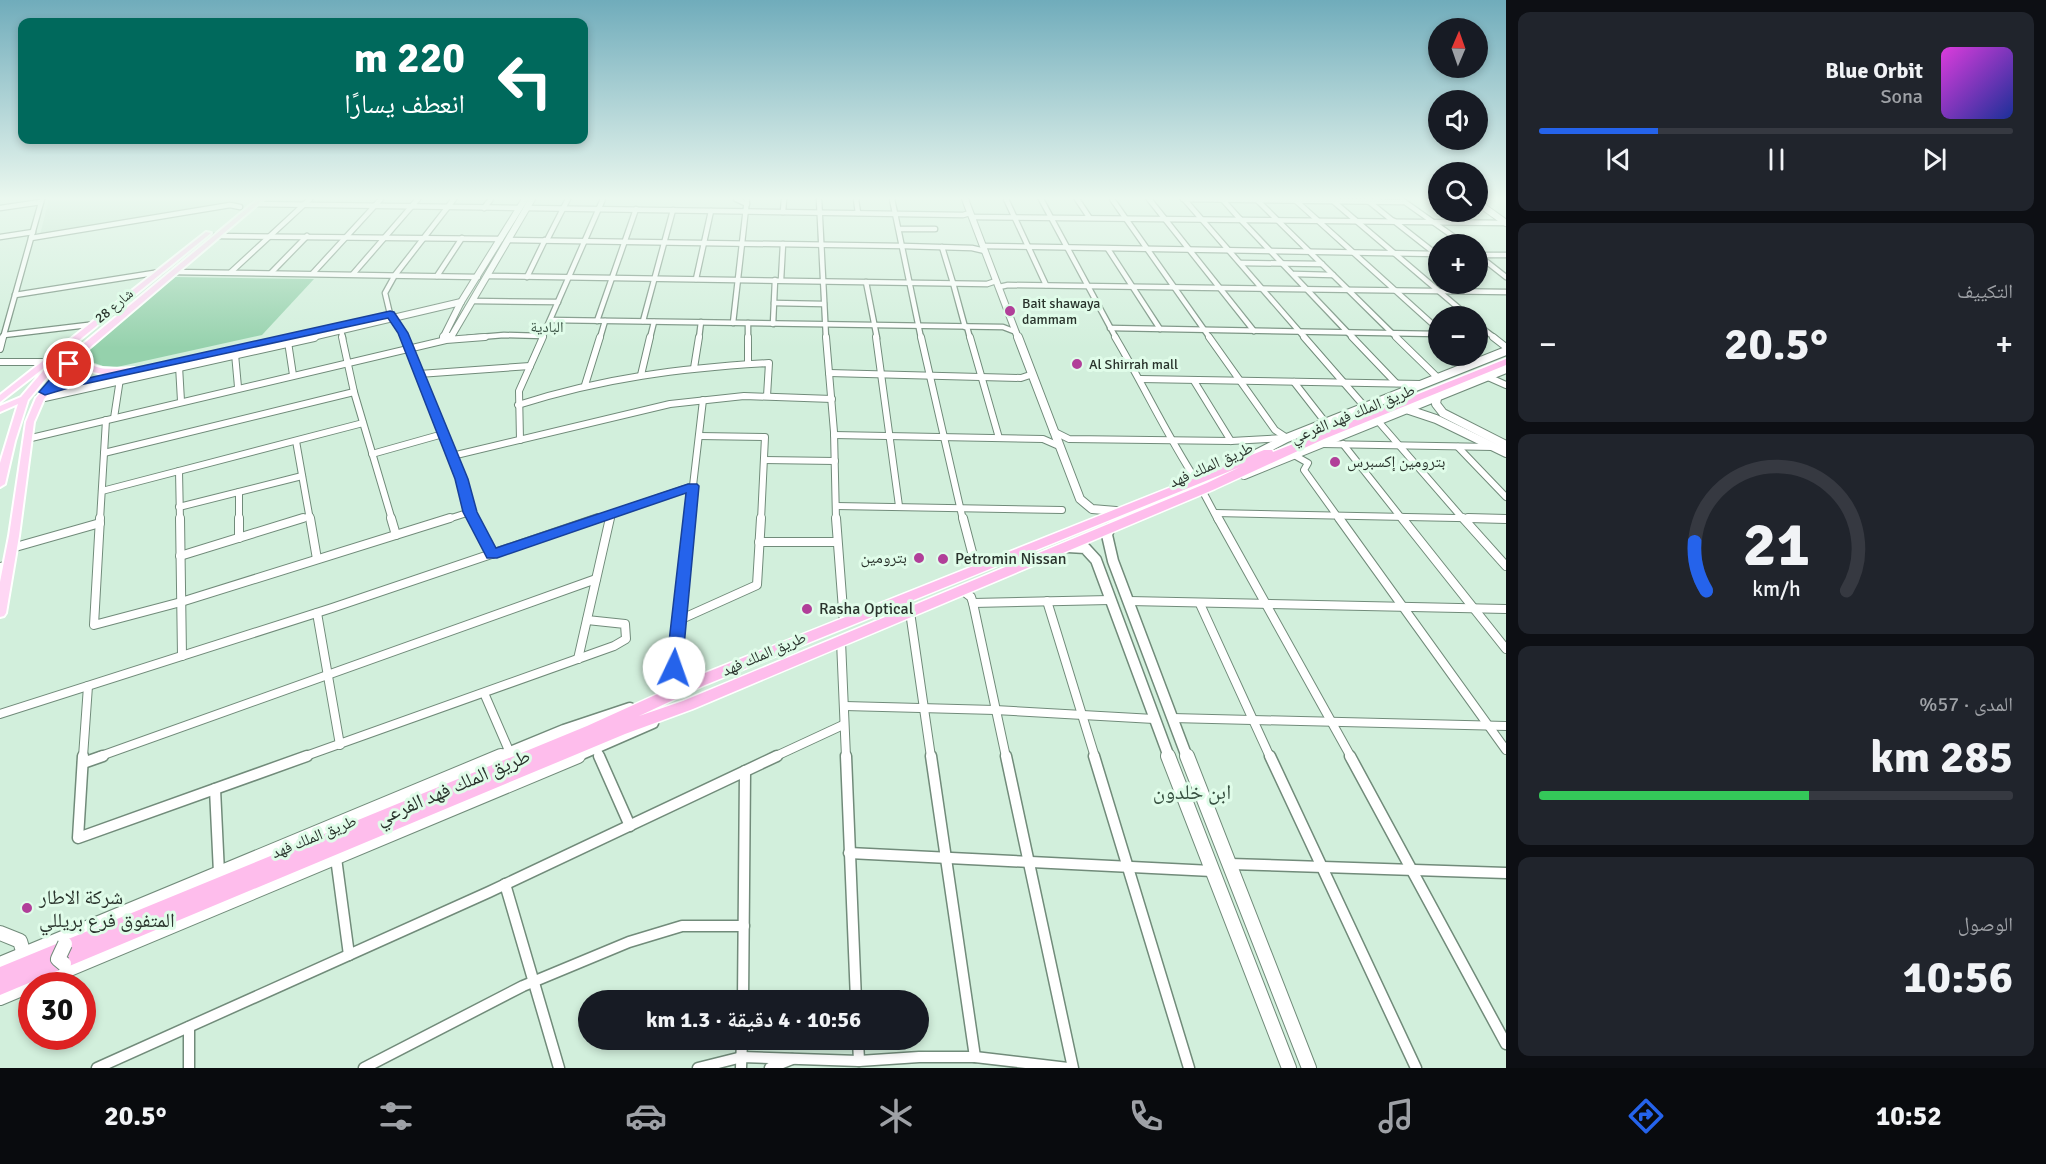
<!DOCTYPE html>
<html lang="ar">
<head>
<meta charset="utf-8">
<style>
  :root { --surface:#171b24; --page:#20242c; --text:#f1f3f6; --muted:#9ea1a6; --line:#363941; --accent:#2563eb }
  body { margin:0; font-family:Signika,"Noto Naskh Arabic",sans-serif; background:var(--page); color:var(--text); direction:rtl; height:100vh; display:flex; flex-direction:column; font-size:22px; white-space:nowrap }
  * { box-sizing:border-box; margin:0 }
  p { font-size:20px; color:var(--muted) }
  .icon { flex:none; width:33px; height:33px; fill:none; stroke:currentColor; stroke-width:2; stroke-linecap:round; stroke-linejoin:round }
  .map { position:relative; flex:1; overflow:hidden; direction:ltr }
  .sheet { display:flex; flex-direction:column; gap:12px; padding:12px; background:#0d0f14; width:540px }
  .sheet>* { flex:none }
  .guide { position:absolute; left:18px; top:18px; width:570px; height:126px; border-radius:12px; box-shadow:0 3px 9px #0003; direction:rtl; background:#00695c; color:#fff; overflow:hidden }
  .needle { width:39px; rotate:2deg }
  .tools { position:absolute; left:1428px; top:18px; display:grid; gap:12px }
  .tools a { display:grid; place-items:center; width:60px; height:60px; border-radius:50%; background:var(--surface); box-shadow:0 3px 9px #0003; font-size:30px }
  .speed { position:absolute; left:18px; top:972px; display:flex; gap:12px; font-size:30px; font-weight:700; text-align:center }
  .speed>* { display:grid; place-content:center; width:78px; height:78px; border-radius:50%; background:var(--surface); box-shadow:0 3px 9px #0003; line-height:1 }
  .speed .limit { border:9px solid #d22; background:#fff; color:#111 }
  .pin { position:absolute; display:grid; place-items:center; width:51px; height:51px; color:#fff; margin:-26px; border:3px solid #fff; border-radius:50%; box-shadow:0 2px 6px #0007 }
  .me { position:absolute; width:66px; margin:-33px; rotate:3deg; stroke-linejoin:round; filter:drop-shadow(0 0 4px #0008) }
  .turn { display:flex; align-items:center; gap:21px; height:126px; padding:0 24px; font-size:27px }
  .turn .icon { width:78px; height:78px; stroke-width:2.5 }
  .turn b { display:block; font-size:42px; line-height:51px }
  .big { font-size:45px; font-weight:700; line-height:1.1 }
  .sheet .tile { flex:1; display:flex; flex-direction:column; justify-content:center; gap:9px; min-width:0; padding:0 21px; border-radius:12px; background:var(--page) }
  .sheet .dial { align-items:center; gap:0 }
  .dial svg { height:156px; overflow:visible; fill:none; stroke:var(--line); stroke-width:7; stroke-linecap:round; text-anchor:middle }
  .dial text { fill:var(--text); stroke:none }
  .song { display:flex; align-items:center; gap:18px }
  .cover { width:72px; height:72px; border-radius:9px; background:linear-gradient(135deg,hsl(300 70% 55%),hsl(230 70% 35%)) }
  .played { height:6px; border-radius:3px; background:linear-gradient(90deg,var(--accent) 25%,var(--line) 25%) }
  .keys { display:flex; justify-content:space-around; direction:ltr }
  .heat { display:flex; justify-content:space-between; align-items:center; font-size:33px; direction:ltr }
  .charge { height:9px; border-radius:4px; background:linear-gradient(90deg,#34c759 57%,var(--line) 0) }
  .trip { position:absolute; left:578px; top:990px; width:351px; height:60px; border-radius:30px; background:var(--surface); box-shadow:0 3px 9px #0003; font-weight:700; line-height:60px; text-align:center; direction:rtl }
  .menu { display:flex; height:96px; justify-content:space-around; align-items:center; background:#090b0e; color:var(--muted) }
  .menu .icon { width:42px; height:42px }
  .menu .selected { color:var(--accent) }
  .menu b { font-size:27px; color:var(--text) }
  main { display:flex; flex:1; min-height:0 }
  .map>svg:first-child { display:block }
</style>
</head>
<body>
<main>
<section class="sheet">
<div class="tile">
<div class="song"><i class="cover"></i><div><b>Blue Orbit</b><p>Sona</p></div></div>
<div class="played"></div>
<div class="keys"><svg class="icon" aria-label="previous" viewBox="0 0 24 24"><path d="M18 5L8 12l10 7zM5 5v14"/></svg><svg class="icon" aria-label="pause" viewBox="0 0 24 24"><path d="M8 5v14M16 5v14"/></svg><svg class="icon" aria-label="next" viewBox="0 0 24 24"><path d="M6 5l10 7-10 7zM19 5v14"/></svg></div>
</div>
<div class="tile"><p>التكييف</p>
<div class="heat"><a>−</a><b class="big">20.5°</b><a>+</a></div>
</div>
<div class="tile dial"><svg viewBox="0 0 100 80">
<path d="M14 69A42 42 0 1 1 86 69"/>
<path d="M14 69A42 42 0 0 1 8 44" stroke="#2563eb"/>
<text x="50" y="56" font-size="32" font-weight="700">21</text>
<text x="50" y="72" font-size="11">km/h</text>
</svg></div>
<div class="tile"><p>المدى · 57%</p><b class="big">285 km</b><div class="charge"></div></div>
<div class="tile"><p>الوصول</p><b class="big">10:56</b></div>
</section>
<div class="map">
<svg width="1506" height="1068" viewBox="0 0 1506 1068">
  <rect width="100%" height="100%" fill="#d2efdc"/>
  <polygon fill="#c0e3cd" points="49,199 242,199 237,203 40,235"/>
  <polygon fill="#95d1ac" points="174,277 314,279 262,335 117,367 103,366 89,361 87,351"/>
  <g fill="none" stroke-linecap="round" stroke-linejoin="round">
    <g stroke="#718b7a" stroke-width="7">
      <g id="street-far3">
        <polyline points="736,199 747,204"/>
        <polyline points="819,199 826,338"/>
        <polyline points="856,199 858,213"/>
        <polyline points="892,199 921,338"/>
        <polyline points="1006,199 1046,285"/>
        <polyline points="1041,199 1116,338"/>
        <polyline points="1077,199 1089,217"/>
        <polyline points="1112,199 1210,338"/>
        <polyline points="1149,199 1254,331"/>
        <polyline points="1183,199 1403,202"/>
        <polyline points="1184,199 1305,338"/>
        <polyline points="1222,199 1240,219"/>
        <polyline points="1256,199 1397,338"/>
        <polyline points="1294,199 1438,329"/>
        <polyline points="1367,200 1393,221"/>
        <polyline points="1402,200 1464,244"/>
        <polyline points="1333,201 1468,316"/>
        <polyline points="254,204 520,208"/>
        <polyline points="0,208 41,202"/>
        <polyline points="484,208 491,199"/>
        <polyline points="527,208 963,215 970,213"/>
        <polyline points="783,212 784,199"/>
        <polyline points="972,217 1506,223"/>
        <polyline points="1240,219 1353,338"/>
        <polyline points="1394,221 1436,254"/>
        <polyline points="899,229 935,229"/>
        <polyline points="215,236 501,239"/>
        <polyline points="0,237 33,232"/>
        <polyline points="31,238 230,205 240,207"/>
        <polyline points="508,240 903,246 972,248 985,251"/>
        <polyline points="547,240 568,199"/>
        <polyline points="983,246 1438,254"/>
        <polyline points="942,247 953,283"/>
        <polyline points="1108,249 1160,329"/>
        <polyline points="1478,255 1506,277"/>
        <polyline points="1478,255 1506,255"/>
        <polyline points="1241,263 1322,264"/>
        <polyline points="173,272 478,277"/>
        <polyline points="231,272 310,199"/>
        <polyline points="271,273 307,236"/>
        <polyline points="313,273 381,199"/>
        <polyline points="353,274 418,199"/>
        <polyline points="1294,274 1333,275"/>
        <polyline points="437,276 462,238"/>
        <polyline points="487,276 987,284 996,281"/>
        <polyline points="527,277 545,240"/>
        <polyline points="696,279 711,211"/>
        <polyline points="781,280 783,244"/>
        <polyline points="866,282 877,338"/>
        <polyline points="953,283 965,327"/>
        <polyline points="999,287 1008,285 1506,292"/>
        <polyline points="15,295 160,272"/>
        <polyline points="473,301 558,302"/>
        <polyline points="774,303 824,304"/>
        <polyline points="551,320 1003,327 1016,332"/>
        <polyline points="597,321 636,209"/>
        <polyline points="643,321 673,210"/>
        <polyline points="733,323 747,199"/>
        <polyline points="748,323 748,338"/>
        <polyline points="773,324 775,280"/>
        <polyline points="1478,325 1495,338"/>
        <polyline points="967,327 970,338"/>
        <polyline points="1110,328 1438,334"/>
        <polyline points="341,331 343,338"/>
        <polyline points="4,335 96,324"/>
        <polyline points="3,338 42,199"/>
        <polyline points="405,338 390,314 385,293 395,275 454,199"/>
        <polyline points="468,338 504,335 543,336"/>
        <polyline points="542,338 603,199"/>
        <polyline points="600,338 605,321"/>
        <polyline points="650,338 654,322"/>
        <polyline points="699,338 701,322"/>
      </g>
    </g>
    <g stroke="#718b7a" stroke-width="8">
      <g id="street-far2">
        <polyline points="342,337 354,392 392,520"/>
        <polyline points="404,337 461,479 474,520"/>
        <polyline points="748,337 748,364"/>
        <polyline points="826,337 834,432 836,520"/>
        <polyline points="876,337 899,506"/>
        <polyline points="921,337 963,520"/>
        <polyline points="970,337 999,438"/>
        <path d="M1115,337C1143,384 1166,434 1196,480"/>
        <polyline points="1209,337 1275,430 1287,438"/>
        <polyline points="1304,337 1365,407"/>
        <polyline points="1352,337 1396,383"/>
        <polyline points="1396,337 1438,378"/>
        <polyline points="1493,337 1506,347"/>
        <polyline points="288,342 293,375"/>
        <polyline points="0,349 3,337"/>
        <polyline points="235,354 238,387"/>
        <polyline points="0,362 48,362"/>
        <polyline points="179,366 181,401"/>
        <polyline points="694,368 699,337"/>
        <polyline points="829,373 1021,378 1030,375"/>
        <polyline points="419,374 530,366"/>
        <polyline points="641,375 650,337"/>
        <polyline points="1488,377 1506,385"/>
        <polyline points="1140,379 1421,384"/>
        <polyline points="1194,381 1231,441"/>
        <polyline points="1294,382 1326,423"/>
        <polyline points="585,385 600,337"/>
        <path d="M518,405C602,378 681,368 769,363L767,396"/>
        <polyline points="114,418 120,379"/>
        <polyline points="1378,421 1464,520"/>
        <polyline points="1053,431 1069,439 1231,441 1284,438"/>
        <polyline points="834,435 1043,439 1059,446"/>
        <polyline points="699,436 765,437 761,520"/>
        <polyline points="27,439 446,340 485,337"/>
        <polyline points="520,440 519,391 543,337"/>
        <polyline points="296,441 310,520"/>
        <polyline points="1322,444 1493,447"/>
        <polyline points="1343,444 1403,520"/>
        <polyline points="1458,447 1506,497"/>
        <polyline points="104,453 354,392"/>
        <polyline points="372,454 443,434"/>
        <polyline points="1294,455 1308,463 1304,470 1340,520"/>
        <polyline points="452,456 670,404 744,396 832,399"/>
        <polyline points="764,460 835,461"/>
        <polyline points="179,471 180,520"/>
        <polyline points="1202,490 1218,520"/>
        <polyline points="102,491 363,423"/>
        <polyline points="239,492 239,520"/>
        <polyline points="836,506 1062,510"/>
        <polyline points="179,507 302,476"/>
        <polyline points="1215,513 1506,519"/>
        <polyline points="100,520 106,420"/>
        <polyline points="298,520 310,516"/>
        <polyline points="445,520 470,512"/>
        <polyline points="593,520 693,486"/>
        <polyline points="610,520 611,514"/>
        <polyline points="689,520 703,400"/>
      </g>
    </g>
    <g stroke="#718b7a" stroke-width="10">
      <g id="street-far1">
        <polyline points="100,518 94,625 181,602 450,518"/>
        <polyline points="180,518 182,656"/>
        <polyline points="239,518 239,538"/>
        <polyline points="310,518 317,559"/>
        <polyline points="391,518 396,535"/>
        <polyline points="473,518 492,554"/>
        <polyline points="689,518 673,662 680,677 695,682"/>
        <polyline points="836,518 844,623"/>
        <polyline points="963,518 973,556 980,567"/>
        <polyline points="1218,518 1351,757"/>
        <polyline points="1339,518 1506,750"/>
        <polyline points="1402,518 1506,649"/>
        <polyline points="1463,518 1506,566"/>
        <polyline points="1468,518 1506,519"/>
        <polyline points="759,542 837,542"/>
        <polyline points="12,548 100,523"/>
        <polyline points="180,556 303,518"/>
        <polyline points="0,567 9,565"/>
        <polyline points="962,590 971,597 973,603 1006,757"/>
        <polyline points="1047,601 1095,757"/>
        <polyline points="1129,601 1506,609"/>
        <polyline points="973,603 1110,600"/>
        <polyline points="1200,604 1270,757"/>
        <polyline points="910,612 931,757"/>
        <polyline points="317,613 340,745"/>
        <polyline points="677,621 757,585 761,518"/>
        <polyline points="841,641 846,757"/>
        <polyline points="578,659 610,518"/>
        <polyline points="484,693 510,753"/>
        <polyline points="845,706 995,710 1154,719"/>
        <polyline points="0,714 332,608 598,518"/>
        <polyline points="1172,718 1506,726"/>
        <polyline points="596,748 600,757"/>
        <polyline points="83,757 88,686"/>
        <polyline points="98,757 596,579"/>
        <polyline points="303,757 614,646 626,639 625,624 587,620"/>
        <polyline points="774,757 843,725"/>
      </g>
    </g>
    <g stroke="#718b7a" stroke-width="13">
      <g id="street">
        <polyline points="83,756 78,838 307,756"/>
        <polyline points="599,756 630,826"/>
        <polyline points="846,756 856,1000"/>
        <polyline points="931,756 975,1057"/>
        <polyline points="1006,756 1073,1068"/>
        <polyline points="1094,756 1189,1068"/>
        <polyline points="1270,756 1416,1068"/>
        <polyline points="1350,756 1506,1044"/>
        <polyline points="83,763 103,756"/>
        <polyline points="215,789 219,873"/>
        <polyline points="849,853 1212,871"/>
        <polyline points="336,858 349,955"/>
        <polyline points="1230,864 1506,873"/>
        <polyline points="505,884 559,1068"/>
        <polyline points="743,1000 745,771"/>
        <polyline points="189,1027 189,1068"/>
        <polyline points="858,1040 859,1061"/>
        <polyline points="97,1068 489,892 777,756"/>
        <polyline points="364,1068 523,986 629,942 682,926 744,926"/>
        <polyline points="698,1068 742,1057 859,1061 919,1057 975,1057 1068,1068"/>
        <polyline points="741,1068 742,1040"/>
        <polyline points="770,1068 792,1059"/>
      </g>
    </g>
    <g stroke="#718b7a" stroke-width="8">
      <g id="secondary-far3">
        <polyline points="525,199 461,302 443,338 451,337 532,199"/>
        <polyline points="965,199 1018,338"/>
        <polyline points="1478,203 1506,223"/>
        <polyline points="308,338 461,302"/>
      </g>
    </g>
    <g stroke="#718b7a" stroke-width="10">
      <g id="secondary-far2">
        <polyline points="444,337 451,337"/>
        <polyline points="1018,337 1080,499 1092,509 1116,511"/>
        <polyline points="40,398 314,337"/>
        <polyline points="1437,398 1436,404 1443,413 1506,445"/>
        <polyline points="1409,410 1436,419 1506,453"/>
        <polyline points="1248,458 1287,438 1506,351"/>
        <polyline points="1244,475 1506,369"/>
      </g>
    </g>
    <g stroke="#718b7a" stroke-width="13">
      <g id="secondary-far1">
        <polyline points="1109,529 1107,535 1113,561 1187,757"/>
        <polyline points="1068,547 1085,548 1096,560 1169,757"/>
        <polyline points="498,757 564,730 630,708"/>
        <polyline points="575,757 653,723"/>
      </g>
    </g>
    <g stroke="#718b7a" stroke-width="16">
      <g id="secondary">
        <polyline points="1168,756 1289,1068"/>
        <polyline points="1187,756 1309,1068"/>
        <polyline points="0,933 20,941 23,951"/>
        <polyline points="0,964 501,756"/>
        <polyline points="0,998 578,756"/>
      </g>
    </g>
    <g stroke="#fff" stroke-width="4">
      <g id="primary">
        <path d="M258,199H264L88,349C81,375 118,368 134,368L138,370L137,372C118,375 88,379 79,359L44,399L34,422L19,536L6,613L4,616L0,617V582L9,536L26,422L36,398L81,346Z"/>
        <polygon points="206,232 211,233 57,358 61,360 28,400 15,441 5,484 0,487 0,463 18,404 0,412 0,406 21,397 49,364 0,402 0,395"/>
      </g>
    </g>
    <g stroke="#fff" stroke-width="3">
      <path id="highway" d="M1506,359V365L1324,439L1215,489L693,709L625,734L0,995V967L587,726L695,677L1264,450H1272L1273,452ZM1240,467L1207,483L683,701L639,716L705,685Z"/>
    </g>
    <use href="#street-far3" stroke="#fff" stroke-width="4.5"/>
    <use href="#street-far2" stroke="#fff" stroke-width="6"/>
    <use href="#street-far1" stroke="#fff" stroke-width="8"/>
    <use href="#street" stroke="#fff" stroke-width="10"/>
    <use href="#secondary-far3" stroke="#fff" stroke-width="6"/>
    <use href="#secondary-far2" stroke="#fff" stroke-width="8"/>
    <use href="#secondary-far1" stroke="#fff" stroke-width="10"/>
    <use href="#secondary" stroke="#fff" stroke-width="14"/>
    <use href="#primary" fill="#fed7f4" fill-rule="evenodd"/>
    <use href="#highway" fill="#febdec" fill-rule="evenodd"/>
    <g stroke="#718b7a" stroke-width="16" stroke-linecap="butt">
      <polyline id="secondary-bridge" points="64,964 58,959 65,944"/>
    </g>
    <use href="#secondary-bridge" stroke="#fff" stroke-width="14"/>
  </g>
  <linearGradient id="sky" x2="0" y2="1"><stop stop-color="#70acbb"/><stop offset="0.57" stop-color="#ebf8ef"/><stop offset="1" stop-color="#ebf8ef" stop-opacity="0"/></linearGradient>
  <rect width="1506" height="348" fill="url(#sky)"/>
  <polygon fill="#2563eb" stroke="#184099" stroke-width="1.5" points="390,311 394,312 408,333 468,479 477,512 496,548 688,484 697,484 699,486 682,668 679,672 674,674 668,672 666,668 686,493 497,558 487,558 463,512 455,479 398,333 388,318 75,386 45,395 39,392 65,362 69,361 74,364 57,385"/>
  <g fill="#b13f99" stroke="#e0fce9" stroke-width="2">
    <circle cx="1010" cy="311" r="6"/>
    <circle cx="1077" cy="364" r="6"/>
    <circle cx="1335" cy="462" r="6"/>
    <circle cx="919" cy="558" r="6"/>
    <circle cx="943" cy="559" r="6"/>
    <circle cx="807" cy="609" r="6"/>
    <circle cx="27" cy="908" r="6"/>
  </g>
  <g text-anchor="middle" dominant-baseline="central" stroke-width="6" stroke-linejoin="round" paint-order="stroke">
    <g font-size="14" fill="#29332c" stroke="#e0fce9" text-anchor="start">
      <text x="1022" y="303">Bait shawaya<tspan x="1022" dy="16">dammam</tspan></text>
      <text x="1089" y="364">Al Shirrah mall</text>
    </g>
    <g font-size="14" fill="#29332c" stroke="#e0fce9">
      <text transform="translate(114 306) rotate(-40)">شارع 28</text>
    </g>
    <g font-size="15" fill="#375041" stroke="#e0fce9">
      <text x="547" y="327">البادية</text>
    </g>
    <g font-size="16" fill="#29332c" stroke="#e0fce9">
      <text transform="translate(1353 414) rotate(-22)">طريق الملك فهد الفرعي</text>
      <text transform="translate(1211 465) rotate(-24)">طريق الملك فهد</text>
      <text transform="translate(764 654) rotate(-23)">طريق الملك فهد</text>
      <text transform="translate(314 837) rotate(-22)">طريق الملك فهد</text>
    </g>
    <g font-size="16" fill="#29332c" stroke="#e0fce9" text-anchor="start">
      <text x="1347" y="462">بترومين إكسبرس</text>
      <text x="907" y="558" text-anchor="end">بترومين</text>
      <text x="955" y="559">Petromin Nissan</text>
      <text x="819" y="609">Rasha Optical</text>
    </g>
    <g font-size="20" fill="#29332c" stroke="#e0fce9">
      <text transform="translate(453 787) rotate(-23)">طريق الملك فهد الفرعي</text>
    </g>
    <g font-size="20" fill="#29332c" stroke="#e0fce9" text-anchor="start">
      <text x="39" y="897">شركة الاطار<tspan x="39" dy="23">المتفوق فرع بريللي</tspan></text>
    </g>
    <g font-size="21" fill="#375041" stroke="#e0fce9">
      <text x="1192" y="792">ابن خلدون</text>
    </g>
  </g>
</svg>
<div class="tools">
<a><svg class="needle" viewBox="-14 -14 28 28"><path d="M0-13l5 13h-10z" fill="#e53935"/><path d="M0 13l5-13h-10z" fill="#9ea1a6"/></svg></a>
<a><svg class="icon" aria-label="sound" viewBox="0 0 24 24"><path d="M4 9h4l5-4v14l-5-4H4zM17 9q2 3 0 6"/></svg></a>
<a><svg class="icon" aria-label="search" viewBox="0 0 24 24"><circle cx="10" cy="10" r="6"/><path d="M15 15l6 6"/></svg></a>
<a>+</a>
<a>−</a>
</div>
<div class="speed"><div class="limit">30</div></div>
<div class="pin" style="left:69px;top:364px;background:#d93025"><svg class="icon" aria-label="arrive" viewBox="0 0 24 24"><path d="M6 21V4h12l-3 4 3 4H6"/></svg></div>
<svg class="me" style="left:674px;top:668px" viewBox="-20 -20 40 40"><circle r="19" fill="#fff"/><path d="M0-13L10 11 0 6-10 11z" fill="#2563eb"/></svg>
<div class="trip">10:56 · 4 دقيقة · 1.3 km</div>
<div class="guide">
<div class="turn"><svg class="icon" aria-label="left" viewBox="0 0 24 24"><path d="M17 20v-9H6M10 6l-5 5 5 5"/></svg><div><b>220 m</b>انعطف يسارًا</div></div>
</div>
</div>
</main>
<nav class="menu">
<b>10:52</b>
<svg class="icon selected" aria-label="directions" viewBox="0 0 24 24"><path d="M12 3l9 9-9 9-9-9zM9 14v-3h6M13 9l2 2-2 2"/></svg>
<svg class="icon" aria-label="music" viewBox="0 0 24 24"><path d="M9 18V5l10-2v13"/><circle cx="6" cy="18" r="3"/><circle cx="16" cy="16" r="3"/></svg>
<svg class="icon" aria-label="phone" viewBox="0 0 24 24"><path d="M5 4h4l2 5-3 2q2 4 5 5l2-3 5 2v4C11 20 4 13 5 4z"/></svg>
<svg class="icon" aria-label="climate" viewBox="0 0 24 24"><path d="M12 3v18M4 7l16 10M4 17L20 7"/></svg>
<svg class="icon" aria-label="car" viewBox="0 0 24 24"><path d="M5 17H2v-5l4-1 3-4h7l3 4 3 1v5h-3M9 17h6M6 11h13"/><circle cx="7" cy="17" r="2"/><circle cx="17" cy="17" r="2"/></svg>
<svg class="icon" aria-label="filters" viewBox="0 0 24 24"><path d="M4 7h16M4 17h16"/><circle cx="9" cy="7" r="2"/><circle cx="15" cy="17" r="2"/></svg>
<b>20.5°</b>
</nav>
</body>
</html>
